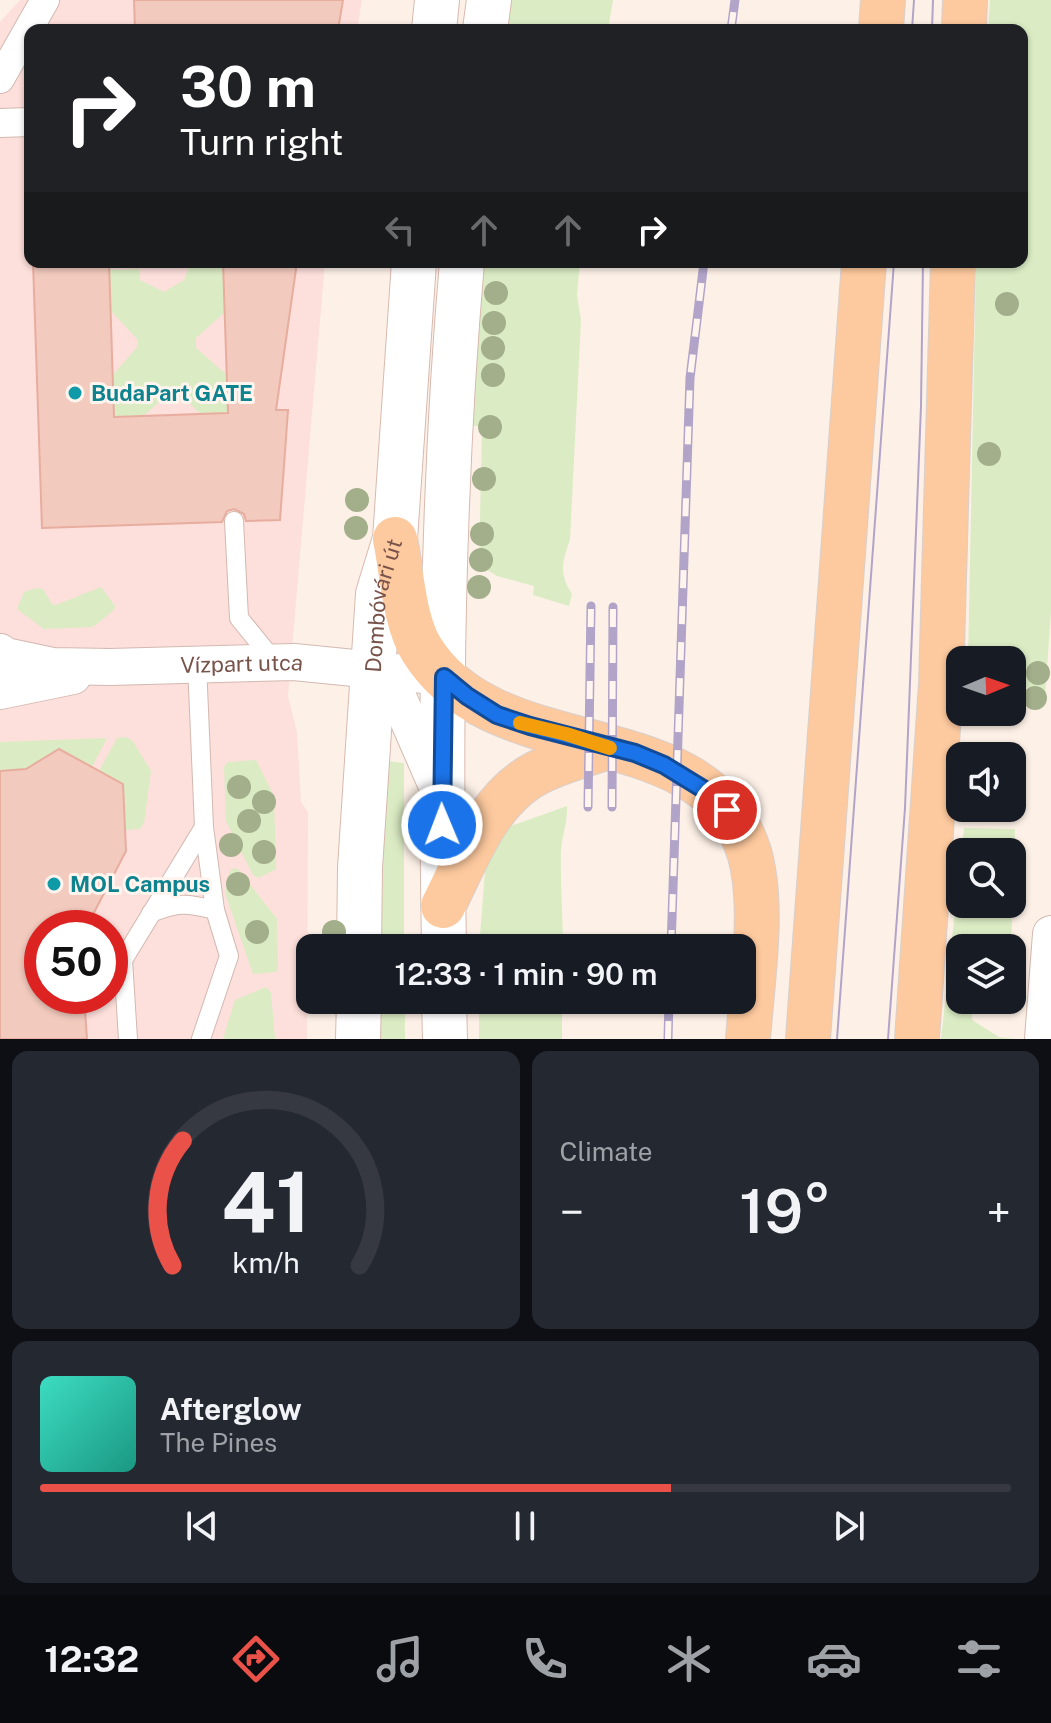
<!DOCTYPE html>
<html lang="en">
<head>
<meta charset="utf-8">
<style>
  :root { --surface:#171b24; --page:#242831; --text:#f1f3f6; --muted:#9ea1a6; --line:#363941; --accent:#ea5149 }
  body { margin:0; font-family:"Public Sans",sans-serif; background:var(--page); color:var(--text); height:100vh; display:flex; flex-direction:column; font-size:30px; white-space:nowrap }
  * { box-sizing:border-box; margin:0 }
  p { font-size:26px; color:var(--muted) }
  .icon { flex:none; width:44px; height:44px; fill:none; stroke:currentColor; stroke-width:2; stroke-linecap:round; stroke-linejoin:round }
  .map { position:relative; height:1039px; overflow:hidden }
  .details { display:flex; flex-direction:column; gap:12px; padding:12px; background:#0d0f14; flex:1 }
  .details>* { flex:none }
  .guide { position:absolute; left:24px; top:24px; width:1004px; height:244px; border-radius:16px; box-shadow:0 2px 6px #0004; background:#202124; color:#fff; overflow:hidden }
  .needle { width:52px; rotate:88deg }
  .fabs { position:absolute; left:946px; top:646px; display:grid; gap:16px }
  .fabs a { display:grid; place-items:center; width:80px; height:80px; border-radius:16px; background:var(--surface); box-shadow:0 2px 6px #0004; font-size:40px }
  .speed { position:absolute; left:24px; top:910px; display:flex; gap:16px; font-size:40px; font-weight:700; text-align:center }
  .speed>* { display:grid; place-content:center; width:104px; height:104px; border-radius:50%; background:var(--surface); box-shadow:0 2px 6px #0004; line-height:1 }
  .speed .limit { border:12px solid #d22; background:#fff; color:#111 }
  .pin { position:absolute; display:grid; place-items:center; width:68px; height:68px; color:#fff; margin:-34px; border:4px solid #fff; border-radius:50%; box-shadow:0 2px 8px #0007 }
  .me { position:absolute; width:88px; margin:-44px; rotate:359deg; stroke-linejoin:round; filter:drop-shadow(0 0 6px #0008) }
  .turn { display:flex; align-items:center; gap:28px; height:168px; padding:0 24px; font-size:36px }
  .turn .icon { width:104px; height:104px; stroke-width:2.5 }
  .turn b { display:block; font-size:56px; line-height:68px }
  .lanes { display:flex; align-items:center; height:76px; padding:0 24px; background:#0003; justify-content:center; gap:40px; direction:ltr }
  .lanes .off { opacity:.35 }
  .big { font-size:60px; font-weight:600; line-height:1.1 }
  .details .card { flex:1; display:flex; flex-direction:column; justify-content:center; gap:12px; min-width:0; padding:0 28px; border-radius:16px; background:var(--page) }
  .details .dial { align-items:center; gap:0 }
  .dial svg { height:208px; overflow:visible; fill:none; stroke:var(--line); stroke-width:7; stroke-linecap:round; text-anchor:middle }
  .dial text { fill:var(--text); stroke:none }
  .song { display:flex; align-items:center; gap:24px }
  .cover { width:96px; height:96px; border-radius:12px; background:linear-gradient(135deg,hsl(170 70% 55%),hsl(170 70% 35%)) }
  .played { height:8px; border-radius:4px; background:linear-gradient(90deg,var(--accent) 65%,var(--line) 65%) }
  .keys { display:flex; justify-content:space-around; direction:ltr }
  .heat { display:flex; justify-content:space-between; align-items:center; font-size:44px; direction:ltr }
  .details .tiles { flex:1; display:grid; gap:12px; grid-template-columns:1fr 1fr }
  .card:last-child { grid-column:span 2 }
  .trip { position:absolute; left:296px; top:934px; width:460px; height:80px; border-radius:16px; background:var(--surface); box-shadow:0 2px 6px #0004; font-weight:600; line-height:80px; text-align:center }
  .tabs { display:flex; height:128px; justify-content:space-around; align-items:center; background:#090b0e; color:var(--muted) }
  .tabs .icon { width:56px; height:56px }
  .tabs .on { color:var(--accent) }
  .tabs b { font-size:36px; color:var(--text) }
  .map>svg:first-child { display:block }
</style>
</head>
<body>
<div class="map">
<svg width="1051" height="1039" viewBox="0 0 1051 1039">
  <rect width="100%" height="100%" fill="#fdf1e7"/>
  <path fill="#fddfdb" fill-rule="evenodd" d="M20,0H362L357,30H30V262H325L288,696L297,732L301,802L308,812L307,1039H0V22ZM42,928H110V996H42Z"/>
  <g fill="#dbecc4">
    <polygon points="510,0 613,0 608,30 506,30"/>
    <polygon points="990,0 1051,0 1051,612 1045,696 1012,680 1012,660 968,660 976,262 1022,262 1022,30 988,30"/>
    <path d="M483,262H580L577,295L581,320L570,540C562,562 559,574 572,594L569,606L533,595L534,586L497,576L479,565L482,426H471Z"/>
    <polygon points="223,266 225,312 196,338 196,348 227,375 228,413 200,414 180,393 170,393 143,416 114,417 113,375 138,346 138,340 111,311 109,270 139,269 140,280 164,292 184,280 189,267"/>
    <polygon points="101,587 115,606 114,610 93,627 44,629 17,609 24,592 37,588 43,589 52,604 56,605"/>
    <polygon points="125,737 132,740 151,771 144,823 140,829 126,830 123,784 99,771 117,738"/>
    <polygon points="107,738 92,767 0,771 0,742"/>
    <polygon points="256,760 274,796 276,869 259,878 253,875 226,821 224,767 228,762"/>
    <polygon points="387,761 404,763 404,948 380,948"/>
    <path d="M567,806C568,822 562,835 561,851C560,883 563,916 563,948H479L486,858L505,828Z"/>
    <polygon points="964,828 1015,829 1011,948 960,948 960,1000 973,1000 972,1020 999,1037 1015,1039 941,1039 960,867 960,904 1012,904 1012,852 962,852"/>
    <polygon points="233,868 238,869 277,919 278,967 276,972 253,974 225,893 229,873"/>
    <polygon points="266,987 271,993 275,1039 223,1039 235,1000"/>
    <polygon points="379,1000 405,1000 405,1039 380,1039"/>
    <rect x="479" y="1000" width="83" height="39"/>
  </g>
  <g fill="#f3cabe" stroke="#e7ad9e" stroke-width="2">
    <polygon points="134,0 343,0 338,30 135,30"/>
    <polygon points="33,262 109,262 114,417 228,413 223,262 297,262 276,410 288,410 280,520 246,521 244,514 234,509 227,511 222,522 42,528"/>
    <polygon points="59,749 123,784 126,851 86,928 42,928 42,996 84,996 87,1039 0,1039 0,771 26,769"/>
  </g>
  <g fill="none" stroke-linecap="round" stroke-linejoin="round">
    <g stroke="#d2b9af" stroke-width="20">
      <g id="service">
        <polyline points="234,521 239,618 274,661"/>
        <polyline points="197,664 204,827 215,910 229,956 201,1039"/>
        <path d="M151,913C178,902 187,903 215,910"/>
        <polyline points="128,1039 123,960 204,827"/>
      </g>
    </g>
    <g stroke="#d2b9af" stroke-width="30">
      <g id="pedestrian">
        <polyline points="0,79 45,0"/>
        <polyline points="0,123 30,122"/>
      </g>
    </g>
    <g stroke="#d2b9af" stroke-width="38">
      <g id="minor">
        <path id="s1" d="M0,652L6,656L53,666L110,667L294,662L444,677"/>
        <polyline points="373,669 399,699 440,793"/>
        <polyline points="0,691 73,676"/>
        <polyline points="1043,1039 1051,934"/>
      </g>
    </g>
    <g stroke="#d8b9af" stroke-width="46">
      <g id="secondary">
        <polyline points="434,30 437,0"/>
        <polyline points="485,30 489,0"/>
        <path id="s2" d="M359,948L360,868L378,594L395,539L414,262"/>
        <path d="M444,948C440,719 442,490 462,262"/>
        <polyline points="444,1000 445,1039"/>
        <polyline points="358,1039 359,1000"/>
      </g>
    </g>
    <g stroke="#d9cfcc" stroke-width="46">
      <g id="primary">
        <polyline points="881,30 883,0"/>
        <polyline points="964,30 965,0"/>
        <path d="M395,539C402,572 404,622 422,650C496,770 705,712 749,852C765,906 752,982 748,1039"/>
        <path d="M443,906C467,859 487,799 537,773C559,762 583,755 606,748"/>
        <polyline points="808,1039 864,262"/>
        <polyline points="917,1039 941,684 953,262"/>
      </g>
    </g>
    <use href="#service" stroke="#fff" stroke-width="18"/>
    <use href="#pedestrian" stroke="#fff" stroke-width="28"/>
    <use href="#minor" stroke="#fff" stroke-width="36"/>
    <use href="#secondary" stroke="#fff" stroke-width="44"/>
    <use href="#primary" stroke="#fdc99e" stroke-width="44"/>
    <g stroke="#b1a4c8" stroke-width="2">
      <polyline points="912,30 914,0"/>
      <polyline points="932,30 933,0"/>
      <polyline points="837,1039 894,262"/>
      <polyline points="888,1039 905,808 921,406 923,262"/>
    </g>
    <g stroke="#b1a4c8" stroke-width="9">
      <g id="rail">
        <polyline points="731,30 735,0"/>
        <polyline points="588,807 591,606"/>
        <polyline points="612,807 613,607"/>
        <polyline points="671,948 690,378 704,262"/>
        <polyline points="668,1039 669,1000"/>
      </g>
    </g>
    <use href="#rail" stroke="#fff5ee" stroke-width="6" stroke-dasharray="18" stroke-linecap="butt"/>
  </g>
  <g fill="#a3ae8b">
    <circle cx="496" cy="293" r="12"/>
    <circle cx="1007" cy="304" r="12"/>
    <circle cx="494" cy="323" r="12"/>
    <circle cx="493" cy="348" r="12"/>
    <circle cx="493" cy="375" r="12"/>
    <circle cx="490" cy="427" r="12"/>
    <circle cx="989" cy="454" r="12"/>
    <circle cx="484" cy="479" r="12"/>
    <circle cx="357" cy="500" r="12"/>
    <circle cx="356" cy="528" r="12"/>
    <circle cx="482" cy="534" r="12"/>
    <circle cx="481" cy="560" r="12"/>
    <circle cx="479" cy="587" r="12"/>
    <circle cx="1038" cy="673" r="12"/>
    <circle cx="1035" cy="698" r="12"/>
    <circle cx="239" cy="787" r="12"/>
    <circle cx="264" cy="802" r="12"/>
    <circle cx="249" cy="821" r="12"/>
    <circle cx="231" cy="845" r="12"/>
    <circle cx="264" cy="852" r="12"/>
    <circle cx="238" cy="884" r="12"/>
    <circle cx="257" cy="932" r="12"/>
    <circle cx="334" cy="932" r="12"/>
  </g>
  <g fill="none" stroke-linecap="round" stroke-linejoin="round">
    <g stroke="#114b97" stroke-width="20">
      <polyline id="route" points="442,825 444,677 467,696 497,715 530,726 635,753 664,765 708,792 727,810"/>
    </g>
    <use href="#route" stroke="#1a73e8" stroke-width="14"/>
    <polyline stroke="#f59e0b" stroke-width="14" points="520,723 566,734 610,748"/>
  </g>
  <g fill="#0f9aa8" stroke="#fff5ee" stroke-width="3">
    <circle cx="75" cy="393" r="8"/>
    <circle cx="54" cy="884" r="8"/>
  </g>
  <g text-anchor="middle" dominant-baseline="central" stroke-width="6" stroke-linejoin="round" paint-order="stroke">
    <g font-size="22" font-weight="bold" fill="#0d838f" stroke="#fff5ee" text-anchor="start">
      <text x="91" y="393">BudaPart GATE</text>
      <text x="70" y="884">MOL Campus</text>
    </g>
    <g font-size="22" fill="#78534a" stroke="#fff5ee">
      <text stroke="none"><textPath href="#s2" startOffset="344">Dombóvári út</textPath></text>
      <text stroke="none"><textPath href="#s1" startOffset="244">Vízpart utca</textPath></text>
    </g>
  </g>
</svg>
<div class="fabs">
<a><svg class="needle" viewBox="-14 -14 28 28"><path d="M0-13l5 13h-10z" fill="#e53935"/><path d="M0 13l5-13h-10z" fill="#9ea1a6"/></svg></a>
<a><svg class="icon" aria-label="sound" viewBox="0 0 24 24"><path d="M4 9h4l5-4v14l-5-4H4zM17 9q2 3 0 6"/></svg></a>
<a><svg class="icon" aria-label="search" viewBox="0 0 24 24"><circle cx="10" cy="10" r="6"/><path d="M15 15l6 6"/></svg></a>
<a><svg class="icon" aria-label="layers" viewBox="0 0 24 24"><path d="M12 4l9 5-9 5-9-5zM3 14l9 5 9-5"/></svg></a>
</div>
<div class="speed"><div class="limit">50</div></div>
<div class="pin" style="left:727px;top:810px;background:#d93025"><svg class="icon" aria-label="arrive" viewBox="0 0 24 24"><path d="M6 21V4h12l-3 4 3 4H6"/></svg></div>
<svg class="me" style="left:442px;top:825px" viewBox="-20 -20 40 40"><circle r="17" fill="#1a73e8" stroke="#fff" stroke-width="3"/><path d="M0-11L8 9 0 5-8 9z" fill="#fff"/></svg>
<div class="trip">12:33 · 1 min · 90 m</div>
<div class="guide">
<div class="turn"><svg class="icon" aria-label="right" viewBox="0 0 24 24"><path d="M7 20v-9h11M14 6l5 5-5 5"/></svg><div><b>30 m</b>Turn right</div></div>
<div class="lanes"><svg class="icon off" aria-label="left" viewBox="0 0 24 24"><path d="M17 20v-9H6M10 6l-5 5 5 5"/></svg><svg class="icon off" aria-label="ahead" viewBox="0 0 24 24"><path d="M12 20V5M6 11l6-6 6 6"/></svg><svg class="icon off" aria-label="ahead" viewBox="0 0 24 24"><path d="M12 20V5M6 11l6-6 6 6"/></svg><svg class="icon" aria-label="right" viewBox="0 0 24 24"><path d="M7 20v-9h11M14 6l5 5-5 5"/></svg></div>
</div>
</div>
<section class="details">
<div class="tiles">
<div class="card dial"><svg viewBox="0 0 100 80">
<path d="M14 69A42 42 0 1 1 86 69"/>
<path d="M14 69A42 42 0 0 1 18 21" stroke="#ea5149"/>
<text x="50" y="56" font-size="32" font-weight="700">41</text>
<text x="50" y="72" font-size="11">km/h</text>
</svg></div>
<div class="card"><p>Climate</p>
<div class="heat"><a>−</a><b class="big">19°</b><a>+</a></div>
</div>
<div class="card">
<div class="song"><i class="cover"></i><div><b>Afterglow</b><p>The Pines</p></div></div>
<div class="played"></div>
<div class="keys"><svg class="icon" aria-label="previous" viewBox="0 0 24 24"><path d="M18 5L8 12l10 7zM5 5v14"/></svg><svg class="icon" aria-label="pause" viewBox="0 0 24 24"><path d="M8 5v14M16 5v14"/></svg><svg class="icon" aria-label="next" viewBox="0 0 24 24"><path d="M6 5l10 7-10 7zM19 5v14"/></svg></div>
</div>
</div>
</section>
<nav class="tabs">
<b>12:32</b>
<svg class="icon on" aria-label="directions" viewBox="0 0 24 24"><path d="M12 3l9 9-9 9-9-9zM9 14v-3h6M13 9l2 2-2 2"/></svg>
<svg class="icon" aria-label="music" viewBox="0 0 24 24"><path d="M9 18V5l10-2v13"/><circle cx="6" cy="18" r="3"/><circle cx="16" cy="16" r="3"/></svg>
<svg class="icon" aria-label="phone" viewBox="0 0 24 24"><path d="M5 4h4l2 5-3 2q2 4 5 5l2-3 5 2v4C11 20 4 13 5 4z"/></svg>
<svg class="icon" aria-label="climate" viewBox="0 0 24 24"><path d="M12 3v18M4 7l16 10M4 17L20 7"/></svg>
<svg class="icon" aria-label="car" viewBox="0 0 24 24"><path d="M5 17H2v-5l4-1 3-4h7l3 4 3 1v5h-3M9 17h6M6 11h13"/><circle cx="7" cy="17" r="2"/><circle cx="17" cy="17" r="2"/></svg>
<svg class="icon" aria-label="filters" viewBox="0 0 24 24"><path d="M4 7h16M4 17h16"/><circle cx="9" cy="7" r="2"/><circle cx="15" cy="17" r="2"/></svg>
</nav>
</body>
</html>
